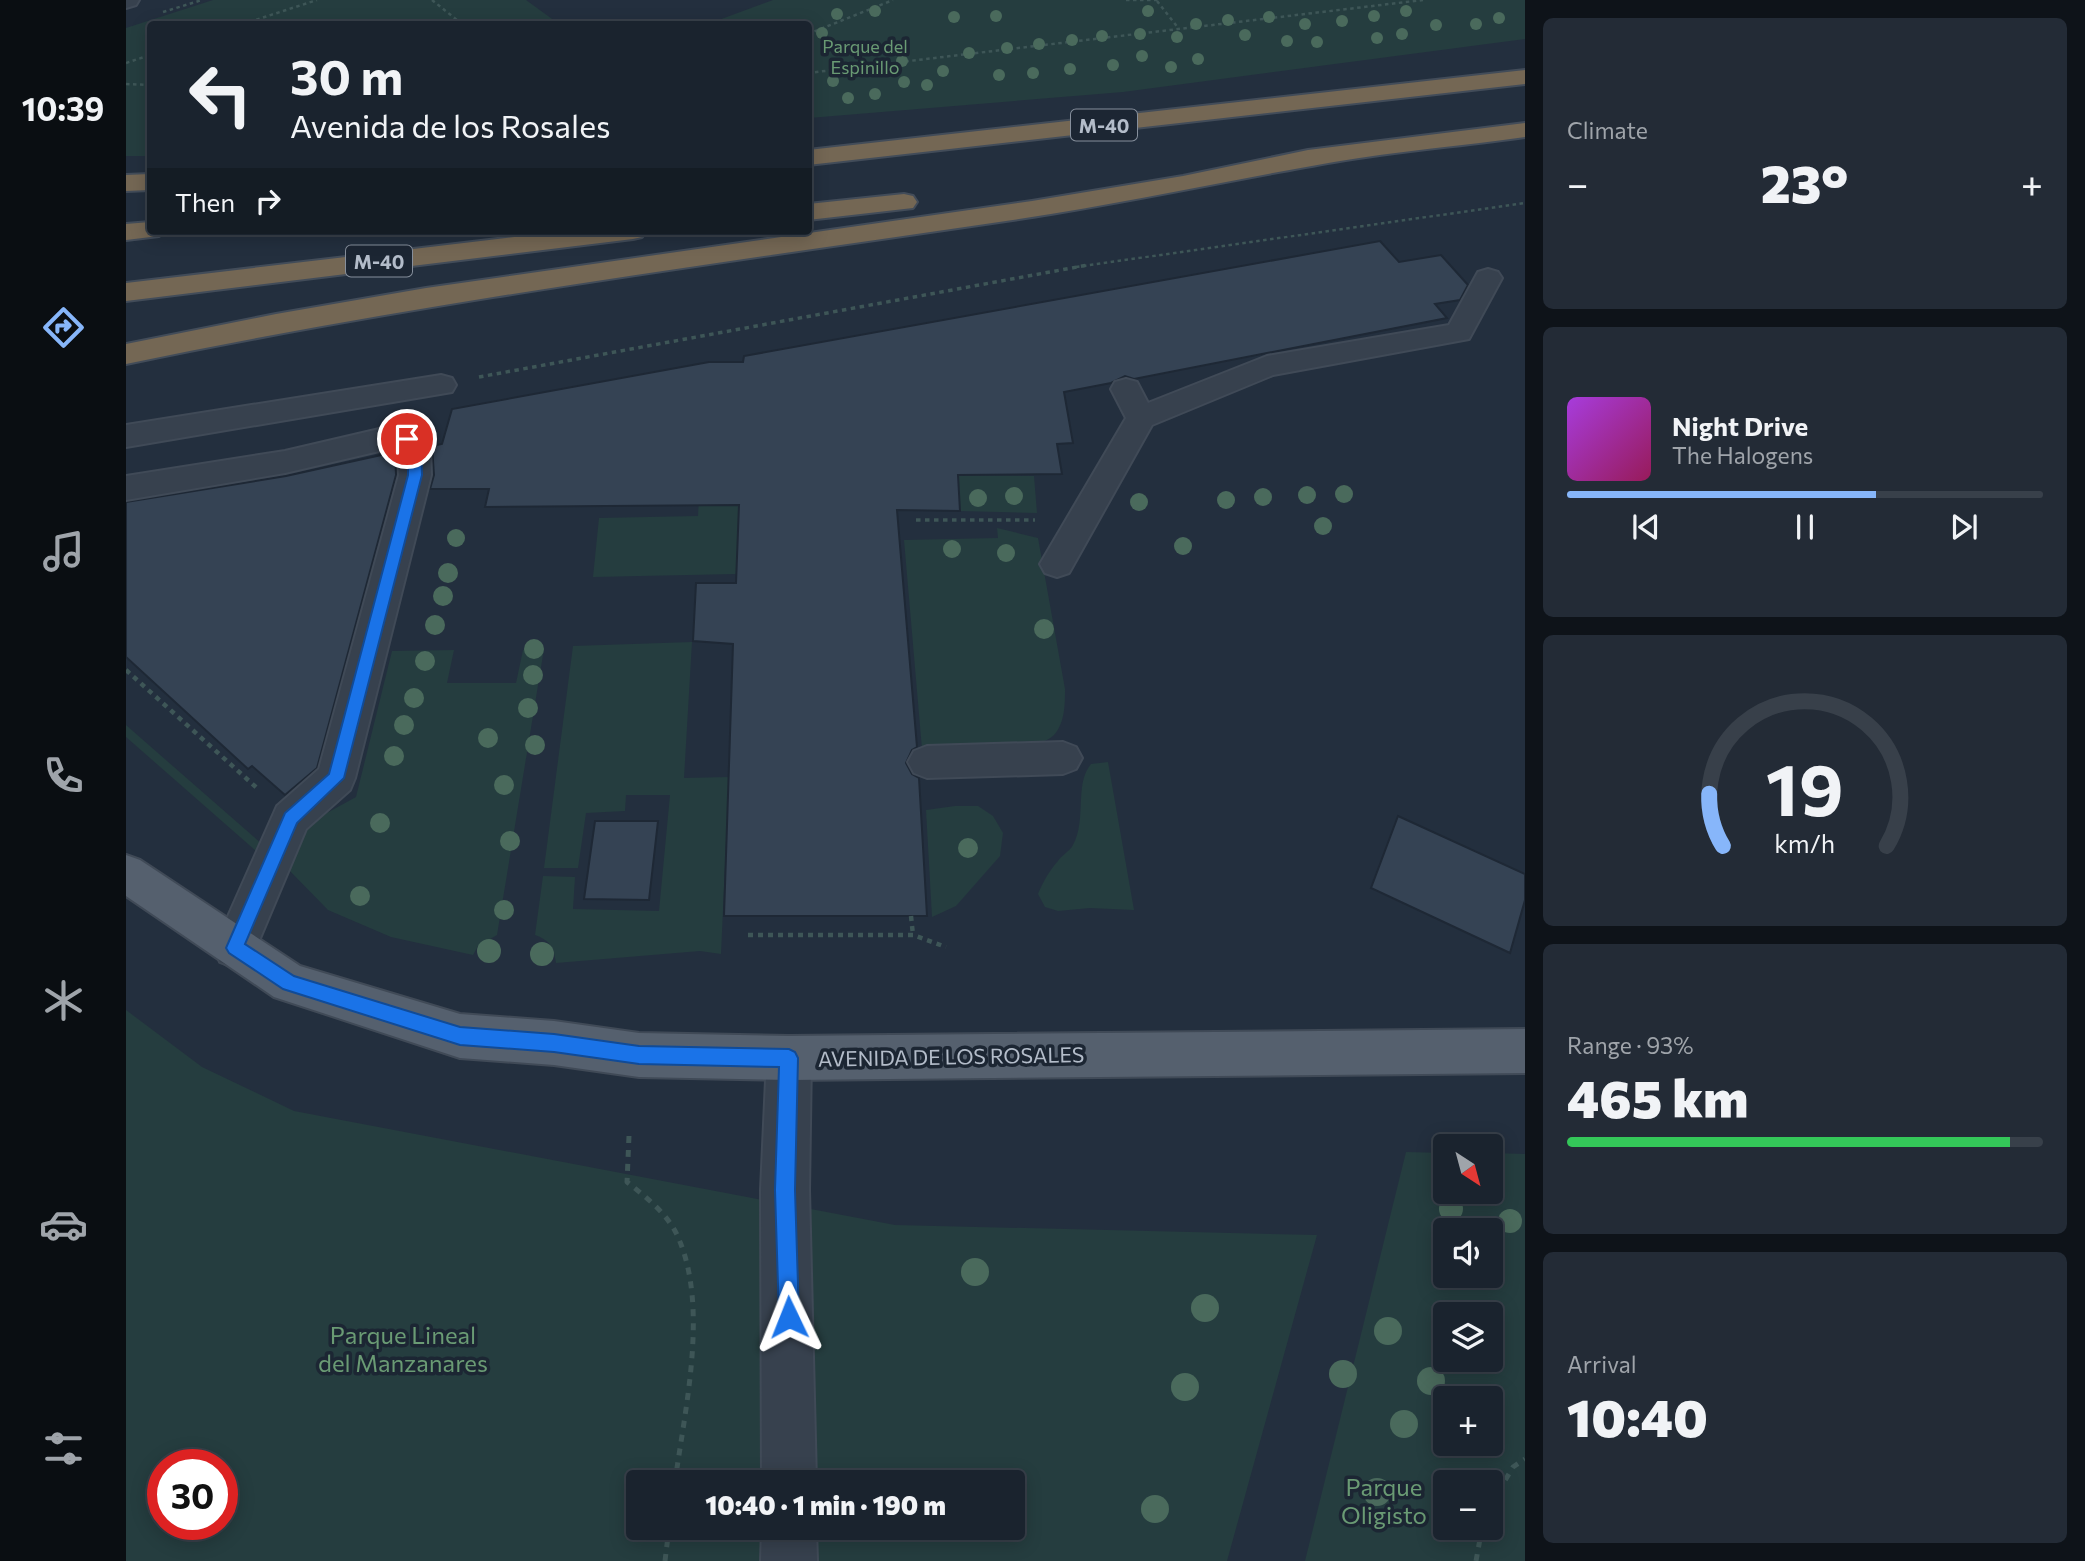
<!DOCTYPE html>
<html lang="en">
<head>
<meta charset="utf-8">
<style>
  :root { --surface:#1a232e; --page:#232b36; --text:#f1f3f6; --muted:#9fa4aa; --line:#38404a; --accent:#87b6fa }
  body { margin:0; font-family:Commissioner,sans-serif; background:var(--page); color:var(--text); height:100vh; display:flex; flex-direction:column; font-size:26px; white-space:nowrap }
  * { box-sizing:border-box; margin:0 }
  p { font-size:23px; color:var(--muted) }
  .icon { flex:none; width:38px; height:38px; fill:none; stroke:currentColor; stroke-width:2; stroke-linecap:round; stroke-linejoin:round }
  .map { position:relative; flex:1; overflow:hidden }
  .drawer { display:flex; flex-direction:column; gap:18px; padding:18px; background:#0e1319; width:560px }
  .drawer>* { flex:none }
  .top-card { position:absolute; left:21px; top:21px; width:665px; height:214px; border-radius:7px; box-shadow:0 4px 18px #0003,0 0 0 2px var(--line); background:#1a232e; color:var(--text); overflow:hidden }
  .needle { width:46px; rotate:144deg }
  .fabs { position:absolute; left:1307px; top:1134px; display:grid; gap:14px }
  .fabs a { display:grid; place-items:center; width:70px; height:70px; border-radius:7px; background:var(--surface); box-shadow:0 4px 18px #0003,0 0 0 2px var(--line); font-size:35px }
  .speed { position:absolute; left:21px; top:1449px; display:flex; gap:14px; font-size:35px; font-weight:700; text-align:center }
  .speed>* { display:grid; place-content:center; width:91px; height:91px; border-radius:50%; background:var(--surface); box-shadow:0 4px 18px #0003,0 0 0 2px var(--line); line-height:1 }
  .speed .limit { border:10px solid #d22; background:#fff; color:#111 }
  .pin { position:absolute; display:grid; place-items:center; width:60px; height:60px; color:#fff; margin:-30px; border:4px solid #fff; border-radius:50%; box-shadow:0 2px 7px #0007 }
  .me { position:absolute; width:77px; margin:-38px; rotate:358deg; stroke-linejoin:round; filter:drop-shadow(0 0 5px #0008) }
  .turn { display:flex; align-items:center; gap:24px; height:147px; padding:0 28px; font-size:32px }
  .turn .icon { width:91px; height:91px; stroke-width:2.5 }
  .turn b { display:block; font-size:49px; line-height:60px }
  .then { display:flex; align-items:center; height:66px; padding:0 28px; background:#0003; gap:14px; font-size:26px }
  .big { font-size:52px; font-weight:800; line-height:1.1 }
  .drawer .card { flex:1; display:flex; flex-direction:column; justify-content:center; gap:10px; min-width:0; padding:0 24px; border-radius:10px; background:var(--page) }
  .drawer .dial { align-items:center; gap:0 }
  .dial svg { height:182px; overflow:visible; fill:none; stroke:var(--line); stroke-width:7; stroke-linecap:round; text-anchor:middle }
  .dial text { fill:var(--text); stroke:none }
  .song { display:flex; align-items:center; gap:21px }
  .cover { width:84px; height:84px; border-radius:10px; background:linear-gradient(135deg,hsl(280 70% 55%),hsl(330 70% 35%)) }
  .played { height:7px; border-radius:4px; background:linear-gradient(90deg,var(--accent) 65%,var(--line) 65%) }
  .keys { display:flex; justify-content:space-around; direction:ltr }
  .heat { display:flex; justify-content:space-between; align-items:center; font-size:38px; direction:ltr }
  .charge { height:10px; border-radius:5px; background:linear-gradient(90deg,#34c759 93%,var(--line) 0) }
  .trip { position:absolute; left:500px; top:1470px; width:399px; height:70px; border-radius:7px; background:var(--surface); box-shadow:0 4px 18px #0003,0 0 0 2px var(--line); font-weight:800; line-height:70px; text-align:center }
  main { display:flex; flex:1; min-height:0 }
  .tabs { display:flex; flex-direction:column; width:126px; justify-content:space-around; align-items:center; background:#0a0e12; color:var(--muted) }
  .tabs .icon { width:49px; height:49px }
  .tabs .selected { color:var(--accent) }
  .tabs b { font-size:32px; color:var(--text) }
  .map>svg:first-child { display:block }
</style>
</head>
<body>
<main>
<nav class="tabs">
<b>10:39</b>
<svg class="icon selected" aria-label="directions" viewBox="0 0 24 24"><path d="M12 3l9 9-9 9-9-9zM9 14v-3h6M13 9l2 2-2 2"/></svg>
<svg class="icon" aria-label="music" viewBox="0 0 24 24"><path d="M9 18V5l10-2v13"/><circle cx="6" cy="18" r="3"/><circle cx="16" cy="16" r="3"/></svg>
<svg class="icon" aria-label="phone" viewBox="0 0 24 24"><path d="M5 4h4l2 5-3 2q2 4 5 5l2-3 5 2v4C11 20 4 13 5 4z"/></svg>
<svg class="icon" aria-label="climate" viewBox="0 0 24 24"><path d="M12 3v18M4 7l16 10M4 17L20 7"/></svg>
<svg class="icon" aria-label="car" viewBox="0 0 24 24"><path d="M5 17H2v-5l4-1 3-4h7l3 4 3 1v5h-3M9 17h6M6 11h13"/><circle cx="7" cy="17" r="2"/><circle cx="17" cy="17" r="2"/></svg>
<svg class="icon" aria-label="filters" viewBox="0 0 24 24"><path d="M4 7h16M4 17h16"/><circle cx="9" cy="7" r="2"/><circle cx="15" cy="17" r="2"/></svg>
</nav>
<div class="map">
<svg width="1399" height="1561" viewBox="0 0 1399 1561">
  <rect width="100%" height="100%" fill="#232f3e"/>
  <g fill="#253d3f" fill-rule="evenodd">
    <polygon points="87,0 400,0 433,24 24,24 24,156 0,156 0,28"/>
    <polygon points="647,0 1399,0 1399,39 997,92 683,118 682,24 582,24"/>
    <polygon points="580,362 577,413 617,412 610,574 467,577 473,518 572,516 576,441 528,372"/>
    <polygon points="832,475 908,476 911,513 834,511"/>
    <path d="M871,528L912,538L939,689C939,704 939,723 928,735C910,754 824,748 796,749L778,540L872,538Z"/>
    <path d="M566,642L558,778L603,777L595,954L574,951L430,963C428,948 424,940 409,935L417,876L449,877L447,909L533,911L544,795H500L499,811L460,813L452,868H418L447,646Z"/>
    <polygon points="418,649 371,935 352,946 347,955 265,937 202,910 161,868 179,825 230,797 266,651 328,650 321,683 390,683 397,650"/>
    <polygon points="0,725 137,845 130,851 0,737"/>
    <path d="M982,762L1008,910L964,908L932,911L919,907L912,894C917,882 923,871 932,861C936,855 944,851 947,845C961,820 948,784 965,764Z"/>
    <polygon points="829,806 852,806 867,816 877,833 874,856 830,906 806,917 800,810"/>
    <path d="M0,1010L76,1067L168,1111L769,1225L1191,1235L1101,1561H0ZM37,1465H96V1524H37ZM513,1482H887V1528H513Z"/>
    <path d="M1280,1152L1319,1153L1320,1192H1365V1153L1399,1154V1561H1179ZM1320,1230H1365V1276H1320ZM1320,1314H1365V1360H1320ZM1320,1398H1365V1444H1320ZM1320,1482H1365V1528H1320Z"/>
  </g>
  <g fill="#354354" stroke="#1e2835" stroke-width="2">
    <polygon points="1254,241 1273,262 1315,255 1342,285 1334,300 1309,304 1321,318 1008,379 999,376 985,383 938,392 947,443 931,444 936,474 832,475 834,511 771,510 791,747 786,750 780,763 786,774 793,778 801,916 598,916 607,644 567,641 570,583 610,583 613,505 359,507 363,489 304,489 308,475 306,446 316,444 326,409 583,362 617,362 618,356"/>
    <polygon points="269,452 270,475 191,768 159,795 126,766 122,769 0,657 0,502 160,476"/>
    <polygon points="1272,816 1399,874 1399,900 1384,953 1245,888"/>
    <polygon points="469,821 532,821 523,900 458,899"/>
  </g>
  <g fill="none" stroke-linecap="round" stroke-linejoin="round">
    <g stroke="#404a57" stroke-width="4">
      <g id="minor">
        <polygon points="0,0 13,0 10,5 0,8"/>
        <polygon points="1362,269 1372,272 1376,278 1343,339 1147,375 1026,425 943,573 931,577 919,573 914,564 1000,418 985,389 989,382 1000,379 1011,382 1022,403 1141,356 1323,325 1352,272"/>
        <polygon points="315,375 326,378 330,385 326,392 0,447 0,425"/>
        <polygon points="262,427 292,431 304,448 305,475 229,778 224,790 180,829 124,962 109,968 94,962 88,948 151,806 193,769 273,475 272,450 262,449 159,473 0,500 0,476 159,451"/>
        <polygon points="937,742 950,747 956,758 950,769 937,774 801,778 788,773 782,762 788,751 801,746"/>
        <polygon points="663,1036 679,1042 685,1058 683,1190 690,1482 636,1482 635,1190 641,1058 647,1042"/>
        <polygon points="636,1528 690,1528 691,1561 635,1561"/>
      </g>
    </g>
    <g stroke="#404a57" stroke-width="4">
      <polygon id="major" points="0,855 14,860 174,966 334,1014 428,1021 513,1033 663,1036 1399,1029 1399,1073 663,1080 513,1077 428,1065 334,1058 148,997 0,896"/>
    </g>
    <g stroke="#424c59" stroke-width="4">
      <g id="highway">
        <polygon points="1399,70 1399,84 682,165 682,150"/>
        <path d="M1399,123V137C1336,146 1271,151 1208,162C1103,180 999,203 893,219C594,263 296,302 0,364V344L150,314L300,288L906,201L1057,176L1182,150Z"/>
        <polygon points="24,174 24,190 0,191 0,175"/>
        <polygon points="778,194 787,196 791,202 787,208 682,220 682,204"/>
        <polygon points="24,222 24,231 37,231 33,236 0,240 0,224"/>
        <polygon points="440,231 520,231 516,237 507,239 0,301 0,283"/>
      </g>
    </g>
    <g stroke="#3e5657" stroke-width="2.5" stroke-dasharray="3.5 3.5" stroke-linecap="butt">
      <polyline points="306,0 336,24"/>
      <polyline points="1000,0 1035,0"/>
      <polyline points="1031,1 1053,29"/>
      <polyline points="37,12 76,0"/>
      <polyline points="117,24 191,0"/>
      <polyline points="682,34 767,0"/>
      <polyline points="0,63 24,55"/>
      <polyline points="682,73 1297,0"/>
      <polyline points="0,84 24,85"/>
      <polyline points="950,267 1399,203"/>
    </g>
    <g stroke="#3e5657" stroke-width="3.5" stroke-dasharray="4.5 4.5" stroke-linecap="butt">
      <polyline points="353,377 962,265"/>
      <polyline points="790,520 909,520"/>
    </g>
    <g stroke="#3e5657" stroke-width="4.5" stroke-dasharray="5 5" stroke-linecap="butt">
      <polyline points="0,670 132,789"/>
      <polyline points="785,916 787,935"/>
      <polyline points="622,935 787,935 820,947"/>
    </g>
    <g stroke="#3e5657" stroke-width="5" stroke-dasharray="7 7" stroke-linecap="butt">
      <path d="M503,1136L501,1182C520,1197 542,1214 552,1237C583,1307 559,1408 549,1482"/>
      <polyline points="1365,1504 1387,1467 1399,1459"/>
      <polyline points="539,1561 543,1528"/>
      <polyline points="1350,1561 1356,1528"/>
    </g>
    <use href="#minor" fill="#37414e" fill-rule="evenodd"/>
    <use href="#major" fill="#55606e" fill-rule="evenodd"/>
    <use href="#highway" fill="#746754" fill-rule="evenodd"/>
  </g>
  <g fill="#4a6a5c">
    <circle cx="749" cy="11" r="6"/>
    <circle cx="1022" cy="11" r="6"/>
    <circle cx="1280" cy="11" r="6"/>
    <circle cx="711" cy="14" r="6"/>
    <circle cx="870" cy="16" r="6"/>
    <circle cx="1248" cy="16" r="6"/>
    <circle cx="828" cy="17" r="6"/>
    <circle cx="1143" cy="17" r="6"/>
    <circle cx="1373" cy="18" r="6"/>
    <circle cx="1102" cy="20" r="6"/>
    <circle cx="1216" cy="21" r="6"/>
    <circle cx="1070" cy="24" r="6"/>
    <circle cx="1179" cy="24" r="6"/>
    <circle cx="1350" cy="24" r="6"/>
    <circle cx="1310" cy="25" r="6"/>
    <circle cx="696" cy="33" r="6"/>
    <circle cx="1014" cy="34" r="6"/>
    <circle cx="1276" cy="34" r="6"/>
    <circle cx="1119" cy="35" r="6"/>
    <circle cx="976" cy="36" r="6"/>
    <circle cx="1051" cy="37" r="6"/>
    <circle cx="1251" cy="38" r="6"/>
    <circle cx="946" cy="40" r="6"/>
    <circle cx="1161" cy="41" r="6"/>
    <circle cx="1191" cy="42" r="6"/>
    <circle cx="913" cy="44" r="6"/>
    <circle cx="881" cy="48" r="6"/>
    <circle cx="843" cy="53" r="6"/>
    <circle cx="1016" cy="56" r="6"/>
    <circle cx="1072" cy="59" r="6"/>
    <circle cx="776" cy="61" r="6"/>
    <circle cx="987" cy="65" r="6"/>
    <circle cx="737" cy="67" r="6"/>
    <circle cx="1045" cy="67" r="6"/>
    <circle cx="944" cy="69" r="6"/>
    <circle cx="817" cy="71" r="6"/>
    <circle cx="907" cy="73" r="6"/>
    <circle cx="873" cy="75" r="6"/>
    <circle cx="707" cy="81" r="6"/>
    <circle cx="778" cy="82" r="6"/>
    <circle cx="801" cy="85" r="6"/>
    <circle cx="749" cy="94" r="6"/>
    <circle cx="722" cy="98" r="6"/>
    <circle cx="1218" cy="494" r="9"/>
    <circle cx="1181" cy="495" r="9"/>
    <circle cx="888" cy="496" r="9"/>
    <circle cx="1137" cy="497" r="9"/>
    <circle cx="852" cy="498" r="9"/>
    <circle cx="1100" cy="500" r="9"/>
    <circle cx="1013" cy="502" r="9"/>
    <circle cx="1197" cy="526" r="9"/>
    <circle cx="330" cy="538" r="9"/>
    <circle cx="1057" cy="546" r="9"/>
    <circle cx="826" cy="549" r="9"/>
    <circle cx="880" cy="553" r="9"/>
    <circle cx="322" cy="573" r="10"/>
    <circle cx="317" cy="596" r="10"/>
    <circle cx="309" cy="625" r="10"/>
    <circle cx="918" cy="629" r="10"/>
    <circle cx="408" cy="649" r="10"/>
    <circle cx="299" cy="661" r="10"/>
    <circle cx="407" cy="675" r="10"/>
    <circle cx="288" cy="698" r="10"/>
    <circle cx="402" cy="708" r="10"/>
    <circle cx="278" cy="725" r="10"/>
    <circle cx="362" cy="738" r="10"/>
    <circle cx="409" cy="745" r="10"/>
    <circle cx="268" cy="756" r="10"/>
    <circle cx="378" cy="785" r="10"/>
    <circle cx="254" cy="823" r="10"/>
    <circle cx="384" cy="841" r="10"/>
    <circle cx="842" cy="848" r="10"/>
    <circle cx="234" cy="896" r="10"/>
    <circle cx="378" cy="910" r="10"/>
    <circle cx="363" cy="951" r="12"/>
    <circle cx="416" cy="954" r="12"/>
    <circle cx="1325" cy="1209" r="12"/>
    <circle cx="1384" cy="1221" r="12"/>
    <circle cx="849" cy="1272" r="14"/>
    <circle cx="1079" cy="1308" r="14"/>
    <circle cx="1262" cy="1331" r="14"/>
    <circle cx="1217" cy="1374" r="14"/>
    <circle cx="1305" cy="1381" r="14"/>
    <circle cx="1059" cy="1387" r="14"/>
    <circle cx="1278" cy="1424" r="14"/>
    <circle cx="1251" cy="1492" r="14"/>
    <circle cx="1029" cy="1509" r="14"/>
  </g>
  <path fill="#1a73e8" stroke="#114b97" stroke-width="2" d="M281,435C298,443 295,458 296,475L218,778L171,823L119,944L168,976L334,1027L428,1034L513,1046L663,1049L669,1052L672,1058L669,1190L673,1317L670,1324L663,1327L656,1324L653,1317L649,1190L653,1067L513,1064L428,1052L334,1045L157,989L103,953L100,948L159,813L203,774L282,475V449L274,439Z"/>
  <g text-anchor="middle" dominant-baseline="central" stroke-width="7" stroke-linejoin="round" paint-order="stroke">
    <g font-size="18" fill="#6a9b74" stroke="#1c2633">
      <text x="739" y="46">Parque del<tspan x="739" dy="21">Espinillo</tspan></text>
    </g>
    <g fill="#1c2633" stroke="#868f9c" stroke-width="2">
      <rect x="945" y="109.5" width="66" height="31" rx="5"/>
      <rect x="220" y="245.5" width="66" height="31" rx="5"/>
    </g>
    <g font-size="19" font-weight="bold" fill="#b3bcc9">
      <text x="978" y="125">M-40</text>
      <text x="253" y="261">M-40</text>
    </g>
    <g font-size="21" fill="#b3bcc9" stroke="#1c2633">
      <text transform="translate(825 1056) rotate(-1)">AVENIDA DE LOS ROSALES</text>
    </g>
    <g font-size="24" fill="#6a9b74" stroke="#1c2633">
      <text x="277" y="1334">Parque Lineal<tspan x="277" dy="28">del Manzanares</tspan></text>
      <text x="1258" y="1486">Parque<tspan x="1258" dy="28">Oligisto</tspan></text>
    </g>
  </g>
</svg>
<div class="fabs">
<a><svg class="needle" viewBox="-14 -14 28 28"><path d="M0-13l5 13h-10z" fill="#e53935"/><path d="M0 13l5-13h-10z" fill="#9fa4aa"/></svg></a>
<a><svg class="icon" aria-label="sound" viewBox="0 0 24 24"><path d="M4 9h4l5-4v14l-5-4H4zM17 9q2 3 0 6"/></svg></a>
<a><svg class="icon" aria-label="layers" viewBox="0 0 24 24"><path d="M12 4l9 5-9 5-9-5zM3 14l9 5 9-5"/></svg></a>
<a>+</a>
<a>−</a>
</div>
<div class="speed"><div class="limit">30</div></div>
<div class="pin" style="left:281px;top:439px;background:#d93025"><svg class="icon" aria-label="arrive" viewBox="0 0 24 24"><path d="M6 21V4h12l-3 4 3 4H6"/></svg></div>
<svg class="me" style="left:663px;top:1317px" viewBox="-20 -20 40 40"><path d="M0-17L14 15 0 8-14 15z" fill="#1a73e8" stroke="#fff" stroke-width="4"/></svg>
<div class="trip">10:40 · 1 min · 190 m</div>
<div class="top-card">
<div class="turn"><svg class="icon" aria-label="left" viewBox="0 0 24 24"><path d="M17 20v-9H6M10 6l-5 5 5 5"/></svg><div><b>30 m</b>Avenida de los Rosales</div></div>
<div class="then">Then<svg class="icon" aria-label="right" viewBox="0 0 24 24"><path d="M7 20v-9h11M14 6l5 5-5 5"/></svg></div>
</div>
</div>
<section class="drawer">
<div class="card"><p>Climate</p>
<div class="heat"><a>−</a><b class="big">23°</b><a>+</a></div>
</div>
<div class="card">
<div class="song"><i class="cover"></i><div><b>Night Drive</b><p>The Halogens</p></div></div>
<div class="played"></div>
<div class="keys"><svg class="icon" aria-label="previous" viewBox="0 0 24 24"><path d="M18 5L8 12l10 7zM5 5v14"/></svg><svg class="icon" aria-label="pause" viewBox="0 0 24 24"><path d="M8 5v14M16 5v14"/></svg><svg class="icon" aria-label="next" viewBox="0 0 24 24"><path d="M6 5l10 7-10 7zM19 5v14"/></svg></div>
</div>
<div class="card dial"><svg viewBox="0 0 100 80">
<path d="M14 69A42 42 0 1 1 86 69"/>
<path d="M14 69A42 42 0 0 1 8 46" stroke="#87b6fa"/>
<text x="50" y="56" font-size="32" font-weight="700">19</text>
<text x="50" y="72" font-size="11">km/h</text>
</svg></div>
<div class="card"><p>Range · 93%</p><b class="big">465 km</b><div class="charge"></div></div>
<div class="card"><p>Arrival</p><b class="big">10:40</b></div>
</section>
</main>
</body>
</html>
